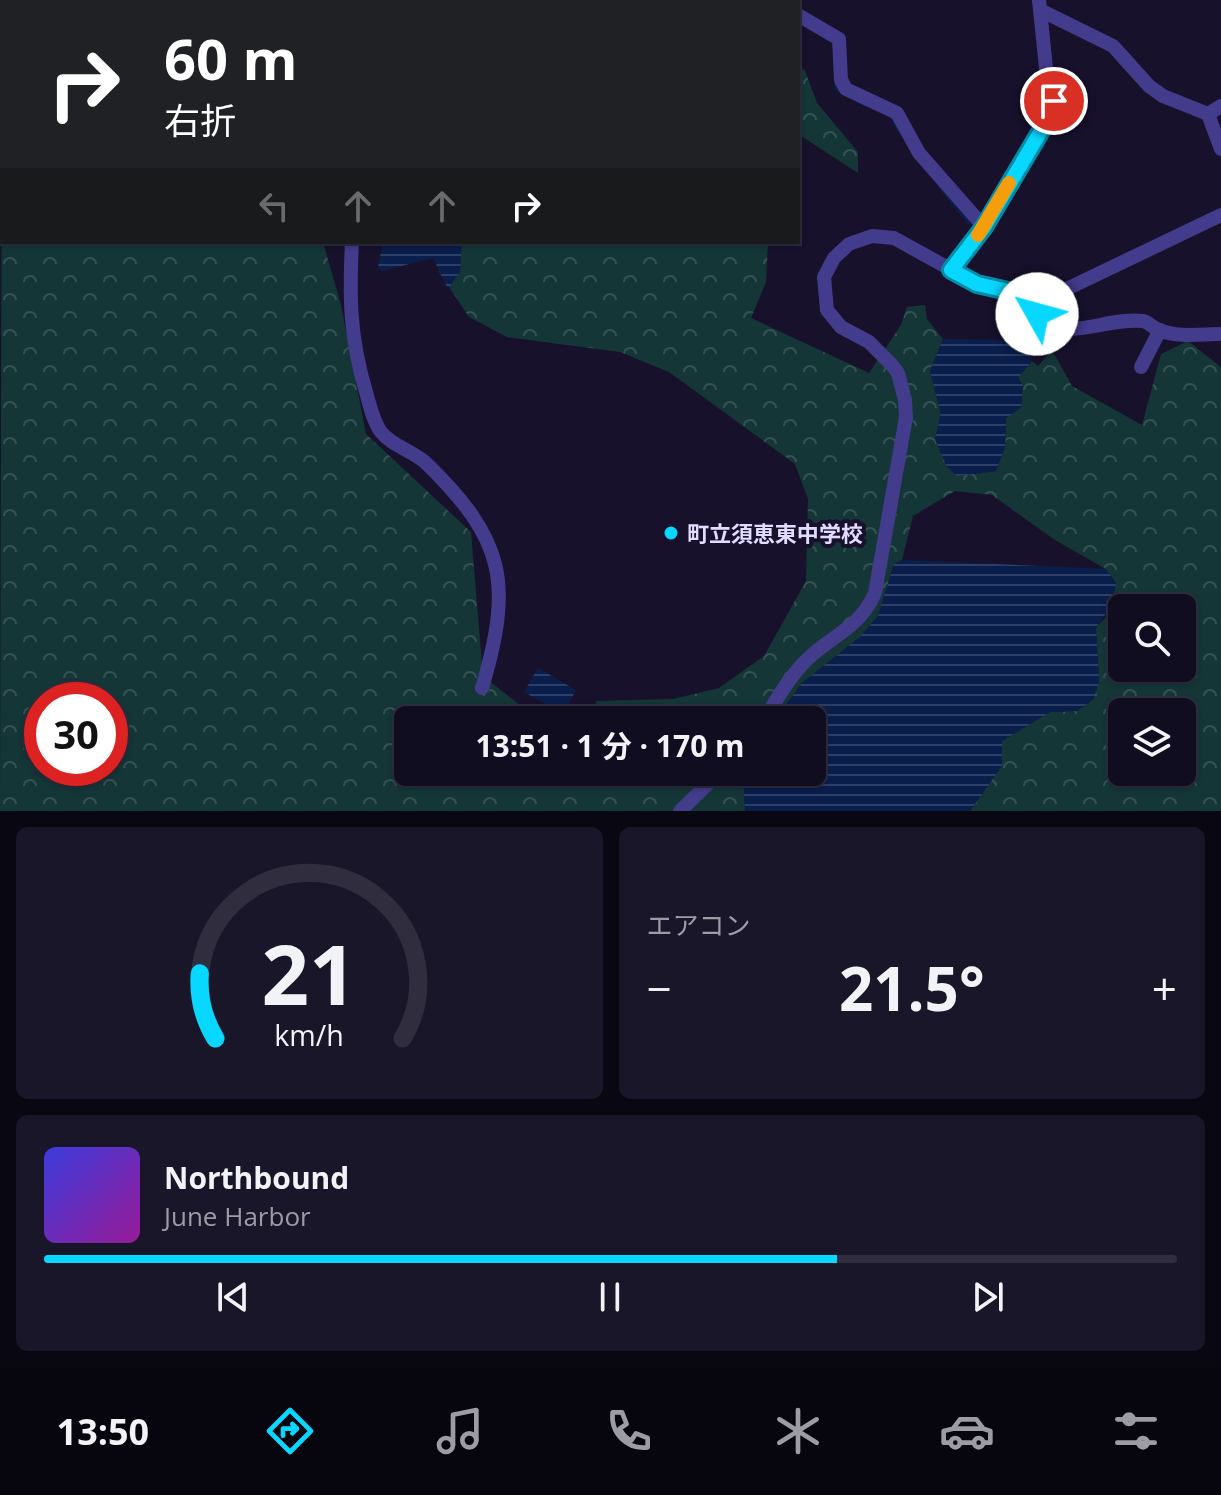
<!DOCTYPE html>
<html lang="ja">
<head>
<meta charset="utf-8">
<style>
  :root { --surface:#110d21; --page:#1a162a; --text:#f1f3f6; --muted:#9c9ca5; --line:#302d3f; --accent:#08d7ff }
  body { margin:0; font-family:"Open Sans","Noto Sans JP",sans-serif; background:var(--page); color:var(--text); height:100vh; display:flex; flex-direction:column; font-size:30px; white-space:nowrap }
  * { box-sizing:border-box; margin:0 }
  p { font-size:26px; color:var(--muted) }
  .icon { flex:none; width:44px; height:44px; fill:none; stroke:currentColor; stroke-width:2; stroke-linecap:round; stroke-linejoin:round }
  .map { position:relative; height:811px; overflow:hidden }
  .details { display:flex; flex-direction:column; gap:16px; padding:16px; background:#090712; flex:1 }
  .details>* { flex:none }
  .top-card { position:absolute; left:0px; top:0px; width:800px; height:244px; box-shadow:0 2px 6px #0004,0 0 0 2px var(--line); background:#202124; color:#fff; overflow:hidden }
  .controls { position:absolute; left:1108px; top:594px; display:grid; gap:16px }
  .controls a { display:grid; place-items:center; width:88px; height:88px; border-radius:12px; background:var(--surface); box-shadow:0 2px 6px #0004,0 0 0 2px var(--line); font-size:40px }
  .speed { position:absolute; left:24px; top:682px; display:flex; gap:16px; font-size:40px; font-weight:700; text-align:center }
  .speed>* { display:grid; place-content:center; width:104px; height:104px; border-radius:50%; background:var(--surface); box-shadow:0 2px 6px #0004,0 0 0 2px var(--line); line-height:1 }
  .speed .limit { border:12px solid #d22; background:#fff; color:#111 }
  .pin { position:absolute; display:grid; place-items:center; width:68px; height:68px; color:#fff; margin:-34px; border:4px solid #fff; border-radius:50%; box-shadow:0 2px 8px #0007 }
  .me { position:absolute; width:88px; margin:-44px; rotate:308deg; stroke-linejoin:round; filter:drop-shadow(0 0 6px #0008) }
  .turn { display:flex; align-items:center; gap:28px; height:168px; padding:0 32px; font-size:36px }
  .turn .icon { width:104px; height:104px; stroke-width:2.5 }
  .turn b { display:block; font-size:56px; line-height:68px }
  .lanes { display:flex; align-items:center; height:76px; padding:0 32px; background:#0003; justify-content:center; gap:40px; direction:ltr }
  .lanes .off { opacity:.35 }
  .big { font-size:60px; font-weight:700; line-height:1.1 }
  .details .widget { flex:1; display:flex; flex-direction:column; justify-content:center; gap:12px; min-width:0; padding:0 28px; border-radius:12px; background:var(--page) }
  .details .dial { align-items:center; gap:0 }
  .dial svg { height:208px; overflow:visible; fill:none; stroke:var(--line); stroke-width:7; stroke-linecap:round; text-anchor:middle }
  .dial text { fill:var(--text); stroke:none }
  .song { display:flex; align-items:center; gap:24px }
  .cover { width:96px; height:96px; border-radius:12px; background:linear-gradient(135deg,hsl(240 70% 55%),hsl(300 70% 35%)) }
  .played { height:8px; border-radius:4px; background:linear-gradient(90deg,var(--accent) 70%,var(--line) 70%) }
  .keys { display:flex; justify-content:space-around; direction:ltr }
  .heat { display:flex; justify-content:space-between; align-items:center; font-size:44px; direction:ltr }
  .details .tiles { flex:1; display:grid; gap:16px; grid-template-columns:1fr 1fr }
  .widget:last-child { grid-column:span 2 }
  .trip { position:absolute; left:394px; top:706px; width:432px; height:80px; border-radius:12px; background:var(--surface); box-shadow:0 2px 6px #0004,0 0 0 2px var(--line); font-weight:700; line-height:80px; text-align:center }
  .menu { display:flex; height:128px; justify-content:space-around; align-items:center; background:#07050d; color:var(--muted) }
  .menu .icon { width:56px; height:56px }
  .menu .current { color:var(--accent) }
  .menu b { font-size:36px; color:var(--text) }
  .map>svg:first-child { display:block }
</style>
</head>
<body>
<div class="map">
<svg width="1221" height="811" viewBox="0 0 1221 811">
  <defs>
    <pattern id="forest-crowns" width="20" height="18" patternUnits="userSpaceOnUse" patternTransform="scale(2)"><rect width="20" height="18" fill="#143637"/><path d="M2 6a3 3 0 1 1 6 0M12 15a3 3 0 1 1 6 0" fill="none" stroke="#365255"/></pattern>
    <pattern id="water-rules" width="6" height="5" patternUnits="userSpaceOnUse" patternTransform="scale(2)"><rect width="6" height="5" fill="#0a1e4c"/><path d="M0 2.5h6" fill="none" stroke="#2d3e67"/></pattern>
  </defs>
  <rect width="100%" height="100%" fill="#17112c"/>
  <g fill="url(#forest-crowns)" fill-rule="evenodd">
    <path d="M2,35V242H323L341,305L366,434L471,532L483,676L539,720H408V772H743L745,811H0ZM42,700H110V768H42Z"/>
    <polygon points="798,65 805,71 817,103 858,152 858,173 798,134"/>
    <path d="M443,242H768L766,282L751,318L869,373L901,325L907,307L925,305L927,319L943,339L930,371L941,414L935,439L947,466L957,476L996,471L1005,447L1006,418L1021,407L1023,385L1018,378L1032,361L1038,366L1052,350L1072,386L1142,425L1161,354L1188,341L1221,367V811H970L985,788L1002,741L1050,712L1077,711L1099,681L1096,628L1106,617L1116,583L1106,569L1055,540L992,495L955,491L913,516L902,560L894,564L878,616L860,637L802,683L775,720H594L596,701L673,699L719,688L764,656L806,581L808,499L795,464L669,372L620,352L507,337L469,317L439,272ZM1122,608H1182V668H1122ZM1122,712H1182V772H1122Z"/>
  </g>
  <g fill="url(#water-rules)">
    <polygon points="494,0 679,0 492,2"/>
    <polygon points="383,242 462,242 460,272 448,289 433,258 382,271 378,267"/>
    <polygon points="943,339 1019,340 1026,345 1032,361 1018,378 1023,385 1021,408 1006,418 1005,447 996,471 957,476 947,467 935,439 941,414 930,371"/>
    <polygon points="902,560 1106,569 1116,583 1112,605 1096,628 1099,681 1094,699 1077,711 1050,712 1002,741 1002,766 970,811 745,811 743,772 812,772 812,720 775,720 802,683 860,637 878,616 894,564"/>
    <polygon points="538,668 576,690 563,714 524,692"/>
  </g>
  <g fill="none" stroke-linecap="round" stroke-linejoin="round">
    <g stroke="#0a1e4c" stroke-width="3">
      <polyline points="836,84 836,89 866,106"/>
      <polyline points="891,117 899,131"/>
      <polyline points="939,186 969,223"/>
    </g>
    <g stroke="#433b8c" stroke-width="14">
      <polyline points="264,0 266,2"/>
      <polyline points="414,0 415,2"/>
      <polyline points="788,0 789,2"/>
      <polyline points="27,2 33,0"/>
      <polyline points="98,2 100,0"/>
      <polyline points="237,2 239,0"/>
      <polyline points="289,2 295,0"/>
      <polyline points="1042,11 1113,46 1149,86 1163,96 1208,114"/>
      <polyline points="798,15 839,39 841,80 846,89 897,113 919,153 984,227"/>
      <polyline points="0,55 2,54"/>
      <polyline points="1221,106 1208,114 1221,149"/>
      <path d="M352,242C349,298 350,338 366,392C370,406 373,421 381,432C392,446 413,451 426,463C505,540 513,583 482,688"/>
      <polyline points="951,270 984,227 1051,114 1054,101 1046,68 1039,0"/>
      <path d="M1030,296C1051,354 1099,316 1143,321C1149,322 1153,328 1159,330C1178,338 1202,334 1221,334"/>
      <polyline points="1141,367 1160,330"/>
      <path d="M764,720C778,697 792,672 813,654C838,633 861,625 875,593L906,417L905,400L898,373L891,364L869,342L841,327L827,310L824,277L834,258L849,244L872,236L894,238L977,284L1016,294L1052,296L1221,215"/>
      <polyline points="680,811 720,772"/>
    </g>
  </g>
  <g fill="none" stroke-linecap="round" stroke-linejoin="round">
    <g stroke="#058ca6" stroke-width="20">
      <polyline id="route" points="1037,314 1030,296 977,284 951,270 984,227 1051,114 1054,101"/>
    </g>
    <use href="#route" stroke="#08d7ff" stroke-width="14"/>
    <polyline stroke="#f59e0b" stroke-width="14" points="978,235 1009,183"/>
  </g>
  <circle fill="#08d7ff" stroke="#17112c" stroke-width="3" cx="671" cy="533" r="8"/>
  <g text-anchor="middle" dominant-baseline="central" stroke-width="8" stroke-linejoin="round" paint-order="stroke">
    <g font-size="22" font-weight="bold" fill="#e2dcff" stroke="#17112c" text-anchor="start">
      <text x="687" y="533">町立須恵東中学校</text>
    </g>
  </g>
</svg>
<div class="controls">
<a><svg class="icon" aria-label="search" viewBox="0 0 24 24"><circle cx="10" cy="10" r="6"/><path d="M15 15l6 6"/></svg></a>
<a><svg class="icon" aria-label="layers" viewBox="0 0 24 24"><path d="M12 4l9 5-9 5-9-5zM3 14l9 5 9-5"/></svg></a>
</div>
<div class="speed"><div class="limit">30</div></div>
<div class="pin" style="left:1054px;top:101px;background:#d93025"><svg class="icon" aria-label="arrive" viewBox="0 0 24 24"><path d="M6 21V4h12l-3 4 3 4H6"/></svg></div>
<svg class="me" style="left:1037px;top:314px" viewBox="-20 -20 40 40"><circle r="19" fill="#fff"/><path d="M0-13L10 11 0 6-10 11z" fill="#08d7ff"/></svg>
<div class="trip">13:51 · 1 分 · 170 m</div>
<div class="top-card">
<div class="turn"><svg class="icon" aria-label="right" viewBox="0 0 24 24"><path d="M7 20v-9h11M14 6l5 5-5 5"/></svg><div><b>60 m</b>右折</div></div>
<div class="lanes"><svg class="icon off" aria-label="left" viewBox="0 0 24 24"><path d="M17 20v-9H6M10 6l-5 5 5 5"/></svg><svg class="icon off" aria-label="ahead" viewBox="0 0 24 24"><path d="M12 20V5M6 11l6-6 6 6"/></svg><svg class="icon off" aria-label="ahead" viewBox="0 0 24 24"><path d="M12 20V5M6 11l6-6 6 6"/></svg><svg class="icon" aria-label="right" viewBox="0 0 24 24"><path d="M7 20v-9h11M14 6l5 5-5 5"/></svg></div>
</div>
</div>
<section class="details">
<div class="tiles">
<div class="widget dial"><svg viewBox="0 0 100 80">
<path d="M14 69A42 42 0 1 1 86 69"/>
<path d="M14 69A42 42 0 0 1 8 44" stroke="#08d7ff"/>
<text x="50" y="56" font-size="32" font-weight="700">21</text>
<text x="50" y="72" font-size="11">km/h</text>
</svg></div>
<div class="widget"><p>エアコン</p>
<div class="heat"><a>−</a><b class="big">21.5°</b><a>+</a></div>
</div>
<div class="widget">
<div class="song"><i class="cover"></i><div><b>Northbound</b><p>June Harbor</p></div></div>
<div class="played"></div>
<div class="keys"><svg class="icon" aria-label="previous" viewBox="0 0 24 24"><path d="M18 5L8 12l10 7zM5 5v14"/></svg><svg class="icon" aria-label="pause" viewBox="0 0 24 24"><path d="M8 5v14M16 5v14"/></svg><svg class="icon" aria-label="next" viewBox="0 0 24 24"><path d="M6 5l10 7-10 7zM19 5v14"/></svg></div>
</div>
</div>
</section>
<nav class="menu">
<b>13:50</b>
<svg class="icon current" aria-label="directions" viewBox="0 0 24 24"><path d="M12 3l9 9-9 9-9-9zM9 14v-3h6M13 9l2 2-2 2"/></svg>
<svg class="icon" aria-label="music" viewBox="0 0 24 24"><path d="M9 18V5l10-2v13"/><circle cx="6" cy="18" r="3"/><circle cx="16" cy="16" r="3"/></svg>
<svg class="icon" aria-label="phone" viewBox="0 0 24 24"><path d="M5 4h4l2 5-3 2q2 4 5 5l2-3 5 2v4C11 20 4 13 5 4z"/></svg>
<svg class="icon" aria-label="climate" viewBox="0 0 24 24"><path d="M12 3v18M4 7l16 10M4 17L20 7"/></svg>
<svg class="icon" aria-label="car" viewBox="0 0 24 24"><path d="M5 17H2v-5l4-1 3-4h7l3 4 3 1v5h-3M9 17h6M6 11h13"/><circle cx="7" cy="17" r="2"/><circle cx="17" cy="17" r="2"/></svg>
<svg class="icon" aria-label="filters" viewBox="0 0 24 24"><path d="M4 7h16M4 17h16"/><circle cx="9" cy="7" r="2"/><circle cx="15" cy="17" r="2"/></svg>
</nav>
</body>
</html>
